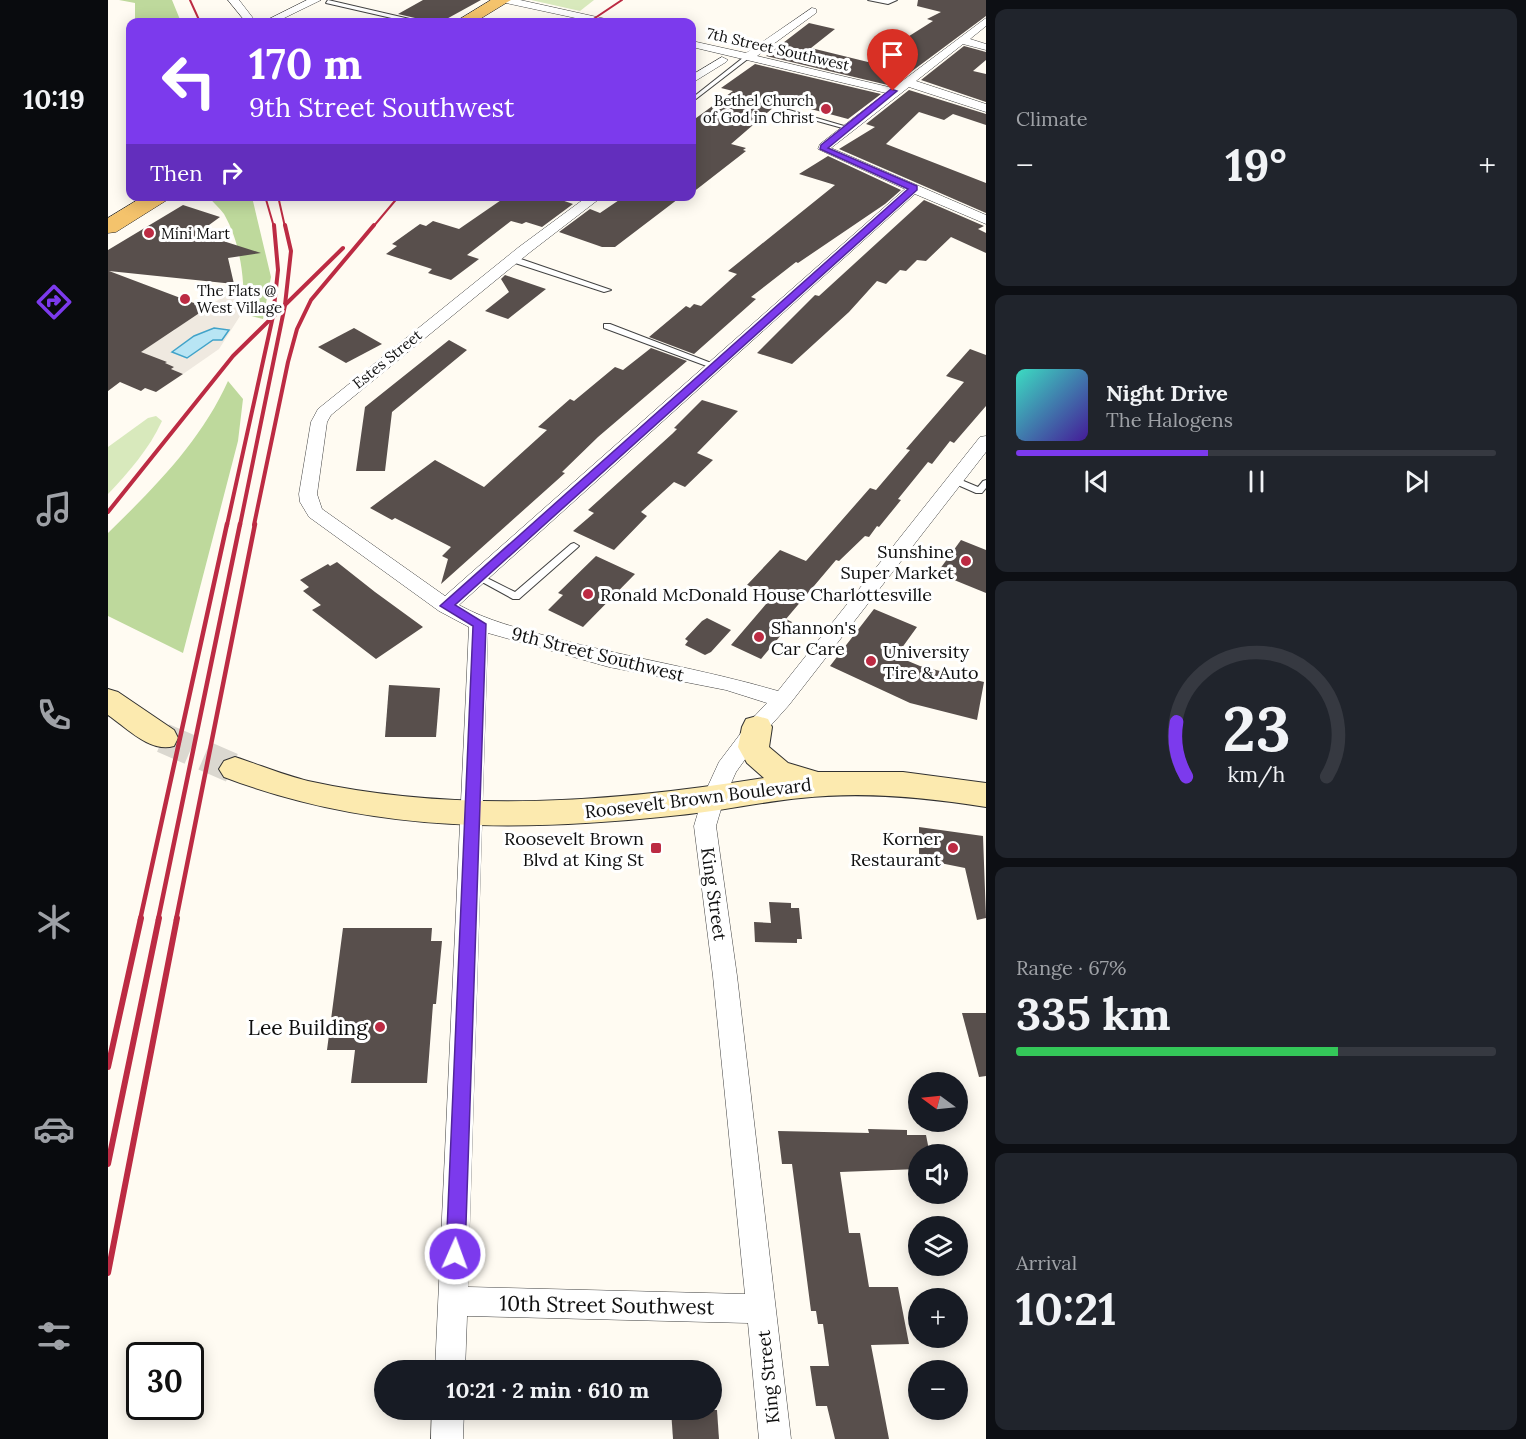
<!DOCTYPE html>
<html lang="en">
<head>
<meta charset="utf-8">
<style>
  :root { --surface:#171b24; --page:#20242c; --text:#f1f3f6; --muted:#9ea1a6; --line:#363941; --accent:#7c3aed }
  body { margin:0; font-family:Lora,serif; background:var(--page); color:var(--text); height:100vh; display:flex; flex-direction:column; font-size:22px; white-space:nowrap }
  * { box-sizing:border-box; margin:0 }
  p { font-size:20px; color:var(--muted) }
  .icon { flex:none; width:33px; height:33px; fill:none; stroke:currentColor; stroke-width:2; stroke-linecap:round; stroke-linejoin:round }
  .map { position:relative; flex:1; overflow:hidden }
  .panel { display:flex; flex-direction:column; gap:9px; padding:9px; background:#0d0f14; width:540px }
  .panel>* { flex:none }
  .top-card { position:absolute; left:18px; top:18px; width:570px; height:183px; border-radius:12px; box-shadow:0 3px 15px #0003; background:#7c3aed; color:#fff; overflow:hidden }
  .needle { width:39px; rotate:285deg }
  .buttons { position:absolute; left:800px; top:1072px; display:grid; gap:12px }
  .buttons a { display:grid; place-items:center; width:60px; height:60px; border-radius:50%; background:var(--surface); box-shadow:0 3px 15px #0003; font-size:30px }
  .speed { position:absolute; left:18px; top:1342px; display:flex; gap:12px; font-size:30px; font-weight:700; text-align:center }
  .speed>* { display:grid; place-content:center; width:78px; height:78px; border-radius:50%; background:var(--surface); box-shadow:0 3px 15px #0003; line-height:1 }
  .speed .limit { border:3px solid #111; border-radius:9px; background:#fff; color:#111 }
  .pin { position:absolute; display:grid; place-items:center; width:51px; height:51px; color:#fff; margin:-62px -26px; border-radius:50% 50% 50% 0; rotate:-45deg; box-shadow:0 0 6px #0007 }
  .pin .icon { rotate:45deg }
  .me { position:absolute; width:66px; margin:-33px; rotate:2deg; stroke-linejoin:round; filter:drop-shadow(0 0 4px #0008) }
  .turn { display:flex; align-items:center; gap:21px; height:126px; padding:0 24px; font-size:27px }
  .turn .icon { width:78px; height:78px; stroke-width:2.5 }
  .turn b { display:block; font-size:42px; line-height:51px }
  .then { display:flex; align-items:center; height:57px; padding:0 24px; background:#0003; gap:12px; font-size:22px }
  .big { font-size:45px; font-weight:700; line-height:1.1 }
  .panel .tile { flex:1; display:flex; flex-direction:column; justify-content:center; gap:9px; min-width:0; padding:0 21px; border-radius:12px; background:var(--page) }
  .panel .dial { align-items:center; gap:0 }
  .dial svg { height:156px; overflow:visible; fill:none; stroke:var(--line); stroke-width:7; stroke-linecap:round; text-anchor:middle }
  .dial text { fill:var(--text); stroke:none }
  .song { display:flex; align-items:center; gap:18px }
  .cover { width:72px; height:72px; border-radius:9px; background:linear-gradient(135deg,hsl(170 70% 55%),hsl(260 70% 35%)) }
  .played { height:6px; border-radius:3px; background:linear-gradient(90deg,var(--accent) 40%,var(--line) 40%) }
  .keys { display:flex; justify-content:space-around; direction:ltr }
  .heat { display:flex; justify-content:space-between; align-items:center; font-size:33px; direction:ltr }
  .charge { height:9px; border-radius:4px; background:linear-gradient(90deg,#34c759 67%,var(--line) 0) }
  .trip { position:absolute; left:266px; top:1360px; width:348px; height:60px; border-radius:30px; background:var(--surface); box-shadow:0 3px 15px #0003; font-weight:700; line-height:60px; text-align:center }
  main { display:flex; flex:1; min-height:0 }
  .tab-bar { display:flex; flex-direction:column; width:108px; justify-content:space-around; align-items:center; background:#090b0e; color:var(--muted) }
  .tab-bar .icon { width:42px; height:42px }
  .tab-bar .selected { color:var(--accent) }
  .tab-bar b { font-size:27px; color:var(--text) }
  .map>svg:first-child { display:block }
</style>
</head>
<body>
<main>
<nav class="tab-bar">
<b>10:19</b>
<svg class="icon selected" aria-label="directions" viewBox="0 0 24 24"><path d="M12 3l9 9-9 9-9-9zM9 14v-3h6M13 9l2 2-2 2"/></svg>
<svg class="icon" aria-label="music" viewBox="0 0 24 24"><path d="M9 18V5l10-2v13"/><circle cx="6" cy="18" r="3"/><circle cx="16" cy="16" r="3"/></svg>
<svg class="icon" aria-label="phone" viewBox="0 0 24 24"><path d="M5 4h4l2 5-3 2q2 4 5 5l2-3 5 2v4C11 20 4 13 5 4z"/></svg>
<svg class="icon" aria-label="climate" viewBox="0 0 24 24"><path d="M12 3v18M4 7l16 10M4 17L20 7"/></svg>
<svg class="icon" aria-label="car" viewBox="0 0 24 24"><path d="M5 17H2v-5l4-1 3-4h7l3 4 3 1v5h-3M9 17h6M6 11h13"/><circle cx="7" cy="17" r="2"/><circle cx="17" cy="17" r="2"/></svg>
<svg class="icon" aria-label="filters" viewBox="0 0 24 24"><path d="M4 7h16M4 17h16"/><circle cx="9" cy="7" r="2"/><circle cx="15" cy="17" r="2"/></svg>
</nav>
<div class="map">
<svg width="878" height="1439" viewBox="0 0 878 1439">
  <rect width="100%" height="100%" fill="#fffbf2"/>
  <g fill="#d8e9bc">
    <polygon points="423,0 486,0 472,11"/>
    <path d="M48,416L54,421C41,449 21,472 0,494V447L40,418Z"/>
  </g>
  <g fill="#bed99c">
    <polygon points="11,0 64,0 73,22 27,22 27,3"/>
    <path d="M101,197H144L163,277L155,319L136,314C136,280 134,246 116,214C112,208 105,203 101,197Z"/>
    <path d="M120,381L135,399L130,441L75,653L0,616V533C47,487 93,441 120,381Z"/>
  </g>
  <polygon fill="#efe9e0" points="123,283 126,284 132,316 111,349 75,374 63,369 66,367 57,364 58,362 32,360 31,342 41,346 59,335 67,330 69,323 73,325 99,309 82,303 94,300 104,304 118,295 116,294"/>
  <polygon fill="#b8e5f4" stroke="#41a3c9" stroke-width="1.5" points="106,328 121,330 114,340 105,340 79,358 64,352 86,336"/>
  <g fill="#584f4c">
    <polygon points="315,0 373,0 333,22 311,22 307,18 290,14"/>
    <polygon points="810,0 878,0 878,16 784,86 658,56 701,23 727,29 703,48 760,62 825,21 819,19 833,12 809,6"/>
    <polygon points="856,46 878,52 878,60 865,71 878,74 878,102 813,80"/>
    <polygon points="647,64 773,94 740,119 673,101 623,144 638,148 635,150 638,151 584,193 584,121 625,91 613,88"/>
    <polygon points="801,90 878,114 878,125 845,114 836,120 811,112 778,144 878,183 878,213 731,149 767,127 758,124"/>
    <polygon points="720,156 793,190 777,204 690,263 688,262 643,297 648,299 586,354 541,337 578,306 582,308 586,304 593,306 629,274 620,271 727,185 691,174"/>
    <polygon points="399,196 442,196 465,204 434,227 418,222 414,224 403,221 359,255 371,259 343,280 320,273 324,269 278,254 289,246 284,244 312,224 318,226 325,221 351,229"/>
    <polygon points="517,196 574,196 507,247 494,247 451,232 482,209 492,213"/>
    <polygon points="816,200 876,226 870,229 878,233 878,253 843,237 818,261 809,260 798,271 792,270 778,284 769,281 741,312 684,364 649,353 707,295 711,296"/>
    <polygon points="75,205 112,217 90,233 153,253 120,258 126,284 1,271 99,308 33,352 59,362 57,363 66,367 63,369 75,374 48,392 37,388 33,391 12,382 0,391 0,250"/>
    <polygon points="397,275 438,289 400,319 377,311 401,292 393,279"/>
    <polygon points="246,328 274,344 238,363 210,347"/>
    <polygon points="341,340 359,350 284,412 277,471 248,471 257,407"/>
    <polygon points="543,348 579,361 490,437 454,472 457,473 333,584 340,559 334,556 343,547 287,518 284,520 262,508 327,460 376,487 439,430 430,427 462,399 466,401 507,367 515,370"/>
    <polygon points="862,349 878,355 878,406 846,443 842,441 824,464 820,462 790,499 793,500 771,527 769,526 761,537 757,536 731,561 728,560 678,619 684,622 653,659 623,645 665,596 639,585 672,550 698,561 762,488 768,490 802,450 798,449 856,382 838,376"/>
    <polygon points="594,400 630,411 589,453 605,460 577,487 566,482 533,512 539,516 506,550 465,531 486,513 480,510 564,434 569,429 566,428"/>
    <polygon points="853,540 878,550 878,593 829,573"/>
    <polygon points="488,556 527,574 475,627 440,610 455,595 450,593"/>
    <polygon points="229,562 267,592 315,627 268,659 204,610 213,605 195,591 201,587 192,580 220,564 222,566"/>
    <polygon points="766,609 809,627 788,656 812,666 876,682 869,720 802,703 722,666"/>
    <polygon points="599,618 623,630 603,652 597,655 577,645 580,641 577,639 594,621"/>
    <polygon points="281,685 332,688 328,737 277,737"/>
    <polygon points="811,827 875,836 878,918 869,920 857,868 832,863 832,857 811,854"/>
    <polygon points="661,902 683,903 683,908 691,908 694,939 689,939 689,943 647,942 646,922 663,923"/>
    <polygon points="235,928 324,928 323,941 334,941 328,1004 325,1004 319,1083 243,1083 247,1050 219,1050"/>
    <polygon points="854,1013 878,1013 878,1076 871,1077"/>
    <polygon points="760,1129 799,1130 799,1135 818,1135 822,1155 810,1155 810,1169 732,1172 741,1233 752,1233 761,1287 790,1287 801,1344 763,1345 781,1439 727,1439 719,1406 708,1406 702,1366 721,1366 715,1324 710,1324 708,1311 703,1311 684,1164 674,1164 670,1131 761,1133"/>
    <polygon points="563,1410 609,1410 611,1439 565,1439"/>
  </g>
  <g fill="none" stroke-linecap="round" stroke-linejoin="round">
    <polyline stroke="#dbd8d0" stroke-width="30" stroke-dasharray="30 15" stroke-linecap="butt" points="55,738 127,769"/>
    <g stroke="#424242" stroke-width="2">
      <g id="lane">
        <polygon points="220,0 306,20 309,22 301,22 218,3"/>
        <polygon points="760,0 789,0 780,4"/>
        <polygon points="636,57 641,58 584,102 584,98"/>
        <polygon points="677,110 681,110 743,128 738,129 677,112"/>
        <polygon points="401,257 407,257 503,290 496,292 401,261"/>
        <polygon points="496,324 502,324 611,366 607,368 604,368 496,328"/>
        <polygon points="846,477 870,487 875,481 878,480 878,488 874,493 868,493 843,482 843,478"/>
        <polygon points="466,543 471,546 469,548 411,599 405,599 365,577 370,574 373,575 407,592 463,544"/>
      </g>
    </g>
    <g stroke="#424242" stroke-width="1">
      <g id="street">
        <polygon points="120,0 131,0 148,22 138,22"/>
        <polygon points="199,0 213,0 168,22 155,22"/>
        <polygon points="393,0 412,0 498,19 503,22 486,22 398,3"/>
        <path d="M704,8L708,9V13L649,56L785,88L878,18V26L862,39L878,44V50L855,44L808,81L878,104V112L801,87L723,148L878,215V224L807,194L351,605C380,621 410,628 442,637C517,657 595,669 670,691L872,437L878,436V452L681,705L656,733L628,772L616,799L608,826L629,976L683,1439H651L640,1323L359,1316L357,1371H327L361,627L331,611L201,517L192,502L191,494L203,422L210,409L411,247L480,196H495L421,253L223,415L219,422L209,494L214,509L337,596L797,189L710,149L712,144L778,93L584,47V41L638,53ZM380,633L501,667L618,690L659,703L642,721L611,762L594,799L586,826L605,976L637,1294L360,1287Z"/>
        <polygon points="614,57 620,60 618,62 584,83 584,75"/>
        <polygon points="324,1410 356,1410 355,1439 323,1439"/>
      </g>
    </g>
    <g stroke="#313131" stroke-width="2">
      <g id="secondary">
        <path d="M0,689L10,692L66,730L70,738L66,746C42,753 19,728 0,715Z"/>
        <path d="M649,716L660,719L664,727L661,747L680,763L710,772H795L878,783V807C817,797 755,791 693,798C652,802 613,811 572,815C416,832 265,834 116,777L111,769L116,761L127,757C152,765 175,775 200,781C350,814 507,802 656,778L639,763L630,747L634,727L638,719Z"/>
      </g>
    </g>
    <g stroke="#202020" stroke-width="1">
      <g id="primary">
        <polygon points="383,0 403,0 367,22 347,22"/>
        <polygon points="36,196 62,196 59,200 8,232 0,233 0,218"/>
      </g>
    </g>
    <use href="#lane" fill="#fff" fill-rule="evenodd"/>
    <use href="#street" fill="#fff" fill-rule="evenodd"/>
    <use href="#secondary" fill="#fceaaf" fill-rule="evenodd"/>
    <use href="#primary" fill="#f4c36c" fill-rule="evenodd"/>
    <g stroke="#bc2b43" stroke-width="2">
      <polyline points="82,0 92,22"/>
      <polyline points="481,22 514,0"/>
      <polyline points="157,196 166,227"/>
      <polyline points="170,196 177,227"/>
      <polyline points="265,227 291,196"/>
    </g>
    <g stroke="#bc2b43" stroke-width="4">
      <polyline points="0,512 125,356 235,248"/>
      <polyline points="119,525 165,316 170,270 166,225"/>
      <polyline points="132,525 177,305 183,251 177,225"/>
      <polyline points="146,525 180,362 189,329 203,300 266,225"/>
    </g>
    <g stroke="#bc2b43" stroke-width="4.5">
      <polyline points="32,920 119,524"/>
      <polyline points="50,920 132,524"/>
      <polyline points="68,920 147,524"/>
    </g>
    <g stroke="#bc2b43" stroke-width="6">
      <polyline points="0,1067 33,918"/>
      <polyline points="0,1164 51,918"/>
      <polyline points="0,1273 69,918"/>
    </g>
  </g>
  <polygon fill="#7c3aed" stroke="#51269a" stroke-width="1.5" points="783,89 789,91 720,148 809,186 809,190 347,605 378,624 357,1254 354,1260 347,1263 341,1260 338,1254 365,626 332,606 800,189 712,149 713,145"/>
  <g fill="#bc2b43" stroke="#fff" stroke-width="2">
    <circle cx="718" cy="109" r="6"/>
    <circle cx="41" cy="233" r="6"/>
    <circle cx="77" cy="299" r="6"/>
    <circle cx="858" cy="561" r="6"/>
    <circle cx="480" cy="594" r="6"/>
    <circle cx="651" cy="637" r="6"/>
    <circle cx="763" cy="661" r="6"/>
    <rect x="542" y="842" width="12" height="12" rx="3"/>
    <circle cx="845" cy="848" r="6"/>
    <circle cx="272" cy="1027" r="6"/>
  </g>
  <g text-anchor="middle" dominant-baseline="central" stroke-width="6" stroke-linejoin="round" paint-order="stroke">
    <g font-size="15" fill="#0f0f0f" stroke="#fff">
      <text transform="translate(670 49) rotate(13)">7th Street Southwest</text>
      <text transform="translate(279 359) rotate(-39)">Estes Street</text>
    </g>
    <g font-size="15" fill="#0f0f0f" stroke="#fff" text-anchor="start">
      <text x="706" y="100" text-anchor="end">Bethel Church<tspan x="706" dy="17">of God in Christ</tspan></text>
      <text x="53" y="233">Mini Mart</text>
      <text x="89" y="290">The Flats @<tspan x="89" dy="17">West Village</tspan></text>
    </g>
    <g font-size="18" fill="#0f0f0f" stroke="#fff" text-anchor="end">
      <text x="846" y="551">Sunshine<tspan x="846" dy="21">Super Market</tspan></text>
      <text x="492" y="594" text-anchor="start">Ronald McDonald House Charlottesville</text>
      <text x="663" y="627" text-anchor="start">Shannon's<tspan x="663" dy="21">Car Care</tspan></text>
      <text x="775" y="651" text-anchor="start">University<tspan x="775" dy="21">Tire &amp; Auto</tspan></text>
      <text x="536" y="838">Roosevelt Brown<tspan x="536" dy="21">Blvd at King St</tspan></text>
      <text x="833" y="838">Korner<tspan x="833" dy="21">Restaurant</tspan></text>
    </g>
    <g font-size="18" fill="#0f0f0f" stroke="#fff">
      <text transform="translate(490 654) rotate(14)">9th Street Southwest</text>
      <text transform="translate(590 798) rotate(-7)">Roosevelt Brown Boulevard</text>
      <text transform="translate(606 894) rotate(82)">King Street</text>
      <text transform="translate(660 1377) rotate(-96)">King Street</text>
    </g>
    <g font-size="21" fill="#0f0f0f" stroke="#fff" text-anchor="end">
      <text x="260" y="1027">Lee Building</text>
    </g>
    <g font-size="21" fill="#0f0f0f" stroke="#fff">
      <text transform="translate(499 1305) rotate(1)">10th Street Southwest</text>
    </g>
  </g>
</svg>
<div class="buttons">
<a><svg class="needle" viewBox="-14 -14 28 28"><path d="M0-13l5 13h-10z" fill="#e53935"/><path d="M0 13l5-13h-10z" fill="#9ea1a6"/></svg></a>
<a><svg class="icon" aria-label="sound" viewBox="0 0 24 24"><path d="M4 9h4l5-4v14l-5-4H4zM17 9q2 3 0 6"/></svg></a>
<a><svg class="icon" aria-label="layers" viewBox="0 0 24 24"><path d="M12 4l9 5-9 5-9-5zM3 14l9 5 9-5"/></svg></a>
<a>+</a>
<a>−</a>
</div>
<div class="speed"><div class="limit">30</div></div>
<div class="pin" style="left:785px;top:91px;background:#d93025"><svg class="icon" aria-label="arrive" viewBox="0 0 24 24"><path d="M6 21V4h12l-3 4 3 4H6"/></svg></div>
<svg class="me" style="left:347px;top:1254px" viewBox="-20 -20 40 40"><circle r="17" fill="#7c3aed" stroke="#fff" stroke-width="3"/><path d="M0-11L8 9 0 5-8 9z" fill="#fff"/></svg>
<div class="trip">10:21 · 2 min · 610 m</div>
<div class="top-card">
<div class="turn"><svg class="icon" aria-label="left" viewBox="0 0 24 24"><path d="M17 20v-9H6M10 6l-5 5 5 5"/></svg><div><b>170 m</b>9th Street Southwest</div></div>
<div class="then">Then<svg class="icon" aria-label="right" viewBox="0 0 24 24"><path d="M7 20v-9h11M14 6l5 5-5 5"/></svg></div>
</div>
</div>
<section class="panel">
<div class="tile"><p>Climate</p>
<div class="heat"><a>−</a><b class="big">19°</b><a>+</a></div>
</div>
<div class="tile">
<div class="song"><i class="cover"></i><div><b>Night Drive</b><p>The Halogens</p></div></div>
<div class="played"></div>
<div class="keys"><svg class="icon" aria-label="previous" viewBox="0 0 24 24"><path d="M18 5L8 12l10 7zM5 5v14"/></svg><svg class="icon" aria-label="pause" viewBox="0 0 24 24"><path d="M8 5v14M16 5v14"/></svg><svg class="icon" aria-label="next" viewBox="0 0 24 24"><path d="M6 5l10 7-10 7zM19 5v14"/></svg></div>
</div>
<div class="tile dial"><svg viewBox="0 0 100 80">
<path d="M14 69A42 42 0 1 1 86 69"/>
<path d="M14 69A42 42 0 0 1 9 41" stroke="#7c3aed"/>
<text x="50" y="56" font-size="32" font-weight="700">23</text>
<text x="50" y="72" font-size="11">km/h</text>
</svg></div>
<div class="tile"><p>Range · 67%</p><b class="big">335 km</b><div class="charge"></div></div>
<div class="tile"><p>Arrival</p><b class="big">10:21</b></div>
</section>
</main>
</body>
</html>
